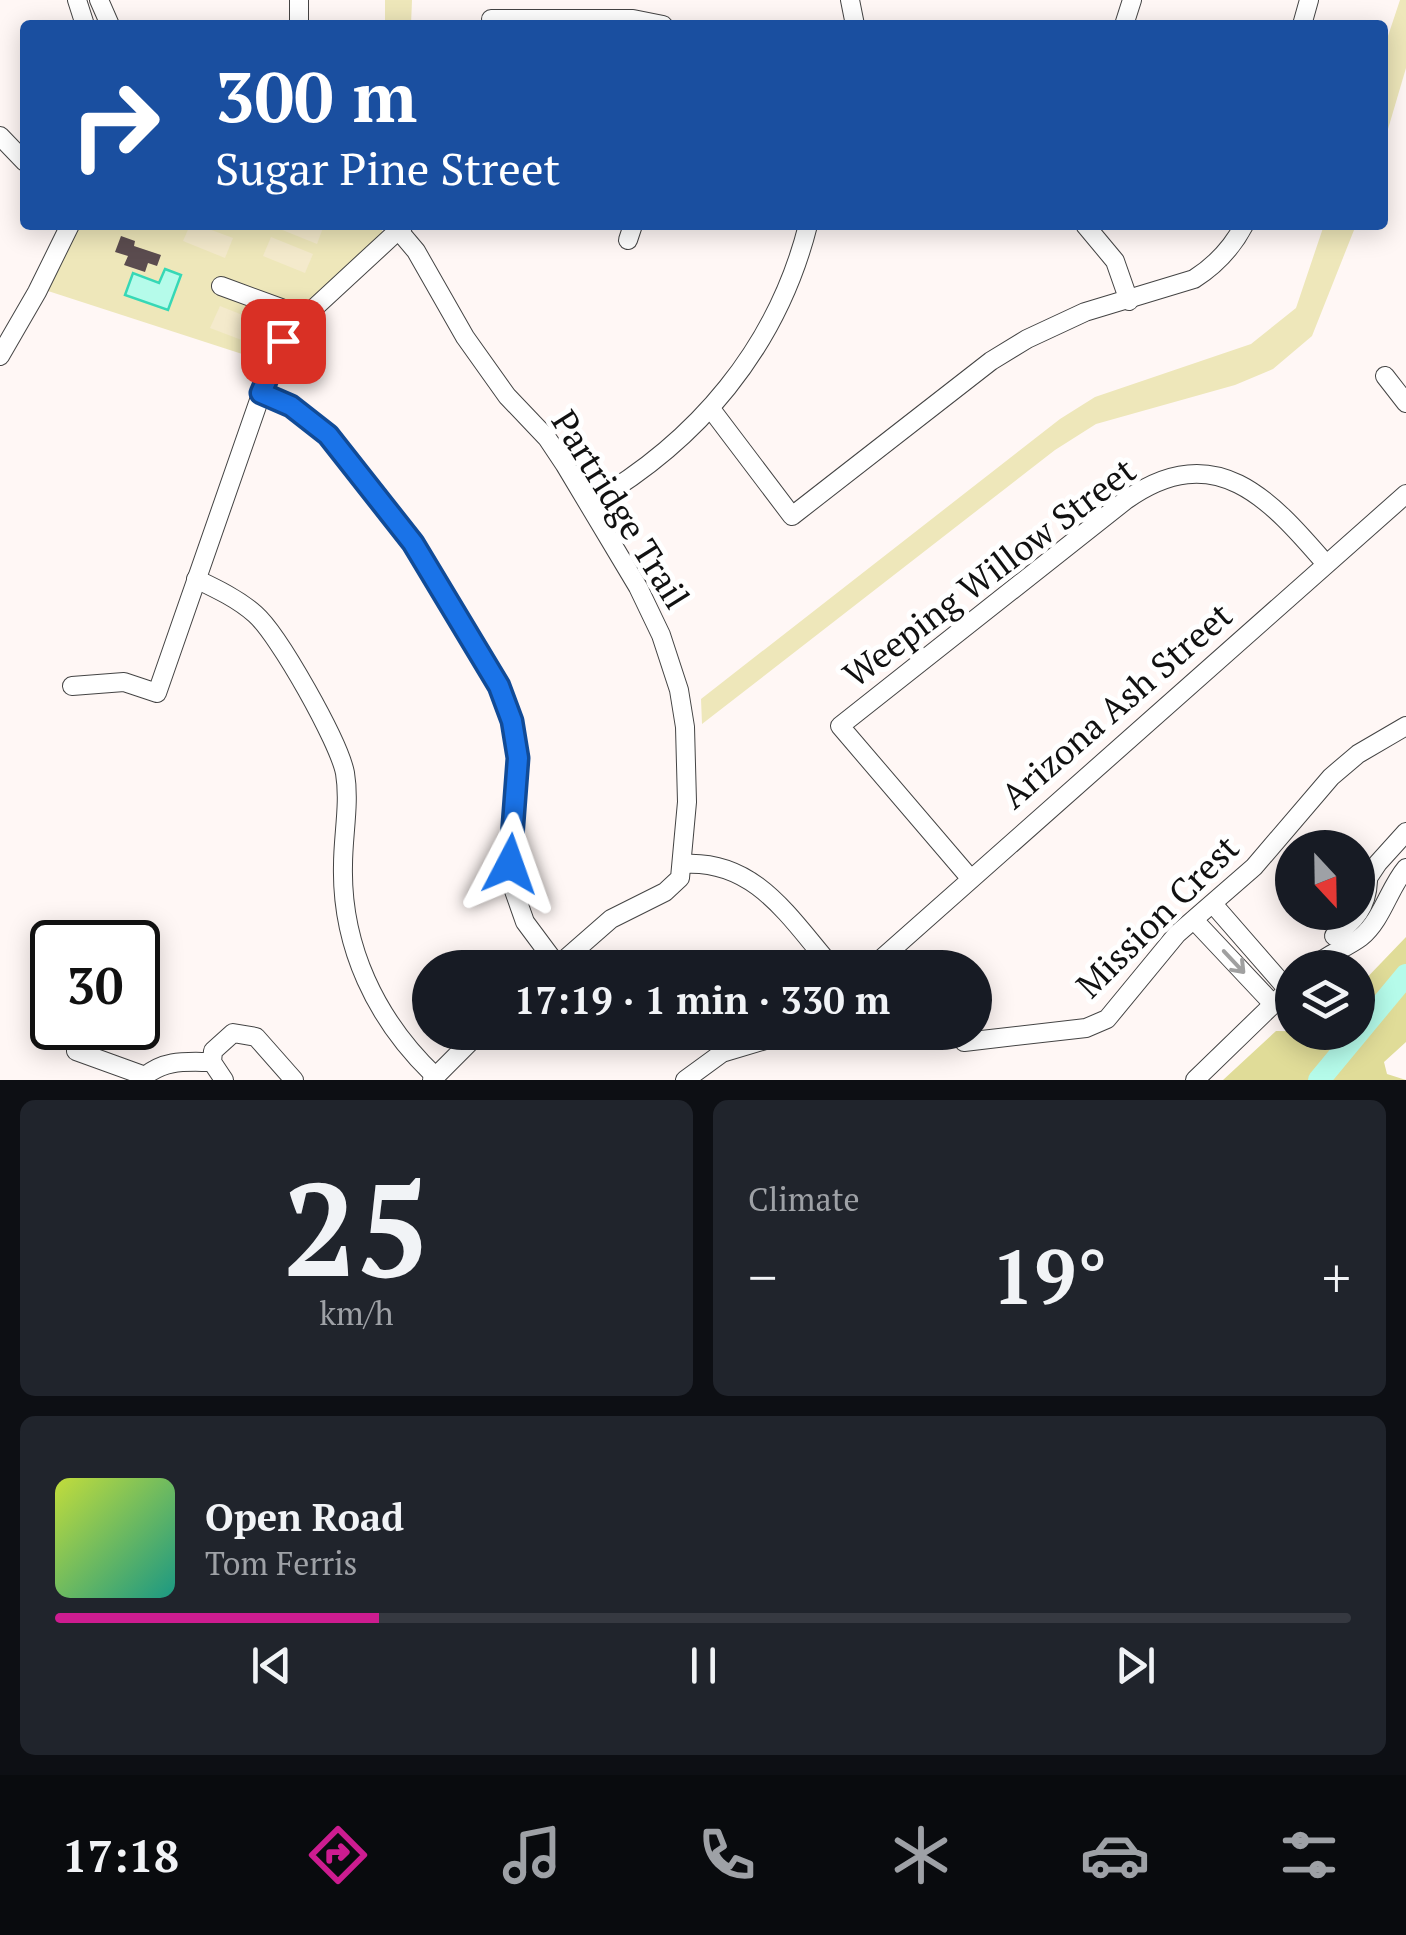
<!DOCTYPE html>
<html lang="en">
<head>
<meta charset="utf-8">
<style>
  :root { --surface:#171b24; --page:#20242c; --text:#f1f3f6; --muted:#9ea1a6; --line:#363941; --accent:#cd1c90 }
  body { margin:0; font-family:"PT Serif",serif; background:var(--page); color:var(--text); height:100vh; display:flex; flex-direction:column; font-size:38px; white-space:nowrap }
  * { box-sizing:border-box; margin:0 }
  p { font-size:32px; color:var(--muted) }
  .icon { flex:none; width:55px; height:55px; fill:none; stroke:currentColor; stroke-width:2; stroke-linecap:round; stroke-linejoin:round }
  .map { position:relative; height:1080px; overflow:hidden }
  .sheet { display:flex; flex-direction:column; gap:20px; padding:20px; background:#0d0f14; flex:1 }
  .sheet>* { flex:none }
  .banner { position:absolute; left:20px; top:20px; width:1368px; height:210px; border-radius:10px; box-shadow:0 5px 25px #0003; background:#1a4fa0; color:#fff; overflow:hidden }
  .needle { width:65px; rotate:158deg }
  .buttons { position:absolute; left:1275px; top:830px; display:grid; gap:20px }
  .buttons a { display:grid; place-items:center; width:100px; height:100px; border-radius:50%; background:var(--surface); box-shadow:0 5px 25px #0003; font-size:50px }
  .speed { position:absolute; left:30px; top:920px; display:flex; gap:20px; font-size:50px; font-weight:700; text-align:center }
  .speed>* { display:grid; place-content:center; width:130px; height:130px; border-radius:50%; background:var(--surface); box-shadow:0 5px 25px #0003; line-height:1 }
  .speed .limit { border:5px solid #111; border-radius:15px; background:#fff; color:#111 }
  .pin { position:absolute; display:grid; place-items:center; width:85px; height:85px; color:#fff; margin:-42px; border-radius:20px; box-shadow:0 5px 15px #0006 }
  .me { position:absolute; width:110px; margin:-55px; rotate:4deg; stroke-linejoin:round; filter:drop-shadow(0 0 8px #0008) }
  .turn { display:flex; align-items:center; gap:35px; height:210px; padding:0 30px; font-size:45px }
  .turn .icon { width:130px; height:130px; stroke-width:2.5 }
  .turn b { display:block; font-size:70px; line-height:85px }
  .big { font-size:75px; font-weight:700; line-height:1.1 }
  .sheet .card { flex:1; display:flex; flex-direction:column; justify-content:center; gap:15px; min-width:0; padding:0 35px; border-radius:15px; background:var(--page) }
  .sheet .dial { align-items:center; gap:0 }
  .dial b { font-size:130px; line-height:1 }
  .song { display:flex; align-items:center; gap:30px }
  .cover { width:120px; height:120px; border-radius:15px; background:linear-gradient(135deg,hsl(70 70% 55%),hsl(170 70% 35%)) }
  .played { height:10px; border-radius:5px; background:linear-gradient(90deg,var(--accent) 25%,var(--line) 25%) }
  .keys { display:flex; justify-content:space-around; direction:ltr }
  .heat { display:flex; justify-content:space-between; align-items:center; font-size:55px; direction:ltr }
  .sheet .tiles { flex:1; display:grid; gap:20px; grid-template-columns:1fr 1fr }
  .card:last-child { grid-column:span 2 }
  .trip { position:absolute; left:412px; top:950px; width:580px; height:100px; border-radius:50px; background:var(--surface); box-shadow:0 5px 25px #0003; font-weight:700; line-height:100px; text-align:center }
  .dock { display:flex; height:160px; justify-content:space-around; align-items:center; background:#090b0e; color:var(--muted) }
  .dock .icon { width:70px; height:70px }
  .dock .active { color:var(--accent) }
  .dock b { font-size:45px; color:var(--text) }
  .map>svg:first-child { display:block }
</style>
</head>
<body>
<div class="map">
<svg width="1406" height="1080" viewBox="0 0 1406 1080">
  <rect width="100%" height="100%" fill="#fff7f5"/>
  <g fill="#eee7ba">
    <polygon points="385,0 412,0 411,25 385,25"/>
    <polygon points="1400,0 1406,0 1406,68 1383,146 1383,51"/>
    <polygon points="78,225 379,225 384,234 267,362 48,291"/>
    <polygon points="1324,225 1356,225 1312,336 1273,369 1235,385 1096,424 1055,450 702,724 701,699 1060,419 1095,397 1251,344 1296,308"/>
  </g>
  <polygon fill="#e0dc98" points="1406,937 1406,1042 1384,1062 1387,1074 1406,1080 1223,1080 1276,1031 1358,1032 1358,987"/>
  <g fill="#f4eacc">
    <polygon points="190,225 198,225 233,238 225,258 183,241"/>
    <polygon points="276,225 324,225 317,244 275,227"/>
    <polygon points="271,237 313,254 305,273 263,256"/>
    <polygon points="220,306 255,320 247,342 210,328"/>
  </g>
  <polygon fill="#b5fbea" stroke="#36d8b6" stroke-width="2.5" points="165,269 181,275 168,310 125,295 133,273 159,283"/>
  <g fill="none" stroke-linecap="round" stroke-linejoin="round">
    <polyline stroke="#b5fbea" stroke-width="22" points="1319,1080 1406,975"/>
  </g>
  <polygon fill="#5b4c4f" points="121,236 135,241 134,246 161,255 157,266 148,263 145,272 124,265 128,256 115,252"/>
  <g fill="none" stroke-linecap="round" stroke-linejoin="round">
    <g stroke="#444" stroke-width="20">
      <g id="minor">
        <polyline points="77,0 85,25"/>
        <polyline points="99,0 110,25"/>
        <polyline points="299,0 299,25"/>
        <polyline points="850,0 855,25"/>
        <polyline points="491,19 633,19 663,25"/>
        <polyline points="1124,25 1132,0"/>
        <polyline points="1302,25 1309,0"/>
        <polyline points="0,136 25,162"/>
        <polyline points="394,225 416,251 465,337 507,396 547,438 565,465 638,587 661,635 679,690 685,727 687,802 680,878 665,892 611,919 555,968"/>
        <polyline points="1085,225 1115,261 1129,301"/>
        <polyline points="628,240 633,225"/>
        <polyline points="221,286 281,308 298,323"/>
        <polyline points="0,356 37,292 70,225"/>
        <polyline points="1385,376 1406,403"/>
        <polyline points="261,393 291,406 327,435 413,543 499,686 512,721 517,758 510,864 513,888 525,922 557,965"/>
        <path d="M711,409L792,516L991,361L1027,339L1085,312L1194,279C1216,265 1232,248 1244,225"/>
        <path d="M589,504C697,442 777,348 808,225"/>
        <path d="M196,579C217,589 238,599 255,614C279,635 339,742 345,773C350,803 343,835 343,865C341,946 376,1020 435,1076"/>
        <polyline points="72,686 124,682 157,693 272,363 283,341 298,323 404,225"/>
        <path d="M683,864C756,859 790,919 833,968"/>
        <path d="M970,878L840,726L1126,500C1215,437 1270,499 1326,564"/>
        <polyline points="1358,893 1378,863 1406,832"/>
        <polyline points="1213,904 1288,990"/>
        <polyline points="1194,920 1273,1004"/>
        <path d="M1334,936C1355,921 1367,907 1368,881"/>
        <polyline points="871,968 1406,494"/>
        <path d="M1312,968C1327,954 1345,949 1361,937C1382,920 1389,888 1406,868"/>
        <polyline points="964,1042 1086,1028 1107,1019 1177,934 1254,867 1331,777 1358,754 1406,726"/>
        <path d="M76,1051L145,1076C166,1059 186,1062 212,1062"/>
        <polyline points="224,1080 212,1062 213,1051 233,1033 256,1037 294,1080"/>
        <polyline points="432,1080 480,1032"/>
        <polyline points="685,1080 722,1053 792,1032"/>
        <polyline points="1195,1080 1292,986"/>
      </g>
    </g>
    <use href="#minor" stroke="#fff" stroke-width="18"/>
  </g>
  <defs><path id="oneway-shaft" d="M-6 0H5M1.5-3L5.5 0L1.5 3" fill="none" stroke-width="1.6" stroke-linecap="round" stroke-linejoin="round" transform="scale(2.5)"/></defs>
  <use stroke="#a0a0a0" href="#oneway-shaft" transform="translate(1234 962) rotate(47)"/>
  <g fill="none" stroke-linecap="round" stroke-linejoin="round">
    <g stroke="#114b97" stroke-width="25">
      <polyline id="route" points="283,341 261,393 291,406 328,435 413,543 499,686 512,721 518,758 510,864"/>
    </g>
    <use href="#route" stroke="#1a73e8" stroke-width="18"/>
  </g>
  <g text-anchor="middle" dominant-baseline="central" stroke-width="10" stroke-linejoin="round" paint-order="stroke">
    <g font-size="35" fill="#111" stroke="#fff">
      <text transform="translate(621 509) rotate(58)">Partridge Trail</text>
      <text transform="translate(989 572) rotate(-37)">Weeping Willow Street</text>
      <text transform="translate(1116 705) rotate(-41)">Arizona Ash Street</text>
      <text transform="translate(1157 916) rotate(-45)">Mission Crest</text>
    </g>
  </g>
</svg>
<div class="buttons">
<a><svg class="needle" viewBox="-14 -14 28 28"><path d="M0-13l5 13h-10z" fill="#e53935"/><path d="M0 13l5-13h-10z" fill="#9ea1a6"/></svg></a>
<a><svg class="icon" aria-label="layers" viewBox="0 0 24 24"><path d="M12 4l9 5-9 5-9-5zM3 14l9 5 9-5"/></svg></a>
</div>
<div class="speed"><div class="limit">30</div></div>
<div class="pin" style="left:283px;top:341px;background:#d93025"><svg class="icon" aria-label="arrive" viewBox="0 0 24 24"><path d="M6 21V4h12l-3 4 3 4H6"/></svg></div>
<svg class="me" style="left:510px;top:864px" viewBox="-20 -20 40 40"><path d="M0-17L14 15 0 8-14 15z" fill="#1a73e8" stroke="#fff" stroke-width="4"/></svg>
<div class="trip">17:19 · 1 min · 330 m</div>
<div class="banner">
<div class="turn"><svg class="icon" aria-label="right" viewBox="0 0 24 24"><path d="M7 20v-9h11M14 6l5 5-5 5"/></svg><div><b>300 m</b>Sugar Pine Street</div></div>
</div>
</div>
<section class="sheet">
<div class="tiles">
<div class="card dial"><b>25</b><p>km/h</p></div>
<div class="card"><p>Climate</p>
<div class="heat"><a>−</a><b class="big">19°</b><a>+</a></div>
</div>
<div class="card">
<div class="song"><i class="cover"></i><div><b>Open Road</b><p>Tom Ferris</p></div></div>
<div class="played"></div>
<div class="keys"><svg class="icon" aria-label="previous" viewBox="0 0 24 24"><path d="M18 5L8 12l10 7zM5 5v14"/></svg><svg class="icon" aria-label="pause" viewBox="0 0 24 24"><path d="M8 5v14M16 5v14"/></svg><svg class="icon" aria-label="next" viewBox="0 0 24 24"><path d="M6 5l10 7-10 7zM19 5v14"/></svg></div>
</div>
</div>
</section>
<nav class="dock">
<b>17:18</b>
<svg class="icon active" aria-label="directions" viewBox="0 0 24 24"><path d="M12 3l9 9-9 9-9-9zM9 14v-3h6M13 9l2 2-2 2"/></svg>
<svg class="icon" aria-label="music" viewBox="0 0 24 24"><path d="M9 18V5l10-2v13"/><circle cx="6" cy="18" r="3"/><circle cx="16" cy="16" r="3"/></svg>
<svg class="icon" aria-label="phone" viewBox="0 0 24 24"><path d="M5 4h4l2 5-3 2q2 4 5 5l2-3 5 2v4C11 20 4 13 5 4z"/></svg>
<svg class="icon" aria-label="climate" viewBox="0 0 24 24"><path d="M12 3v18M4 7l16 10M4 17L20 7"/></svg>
<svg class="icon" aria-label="car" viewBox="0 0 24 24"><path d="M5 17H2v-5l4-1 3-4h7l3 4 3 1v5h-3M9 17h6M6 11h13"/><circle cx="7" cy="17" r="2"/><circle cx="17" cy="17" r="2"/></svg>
<svg class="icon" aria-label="filters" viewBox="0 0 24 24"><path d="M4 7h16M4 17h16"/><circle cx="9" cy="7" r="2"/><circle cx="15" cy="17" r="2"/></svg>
</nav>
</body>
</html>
